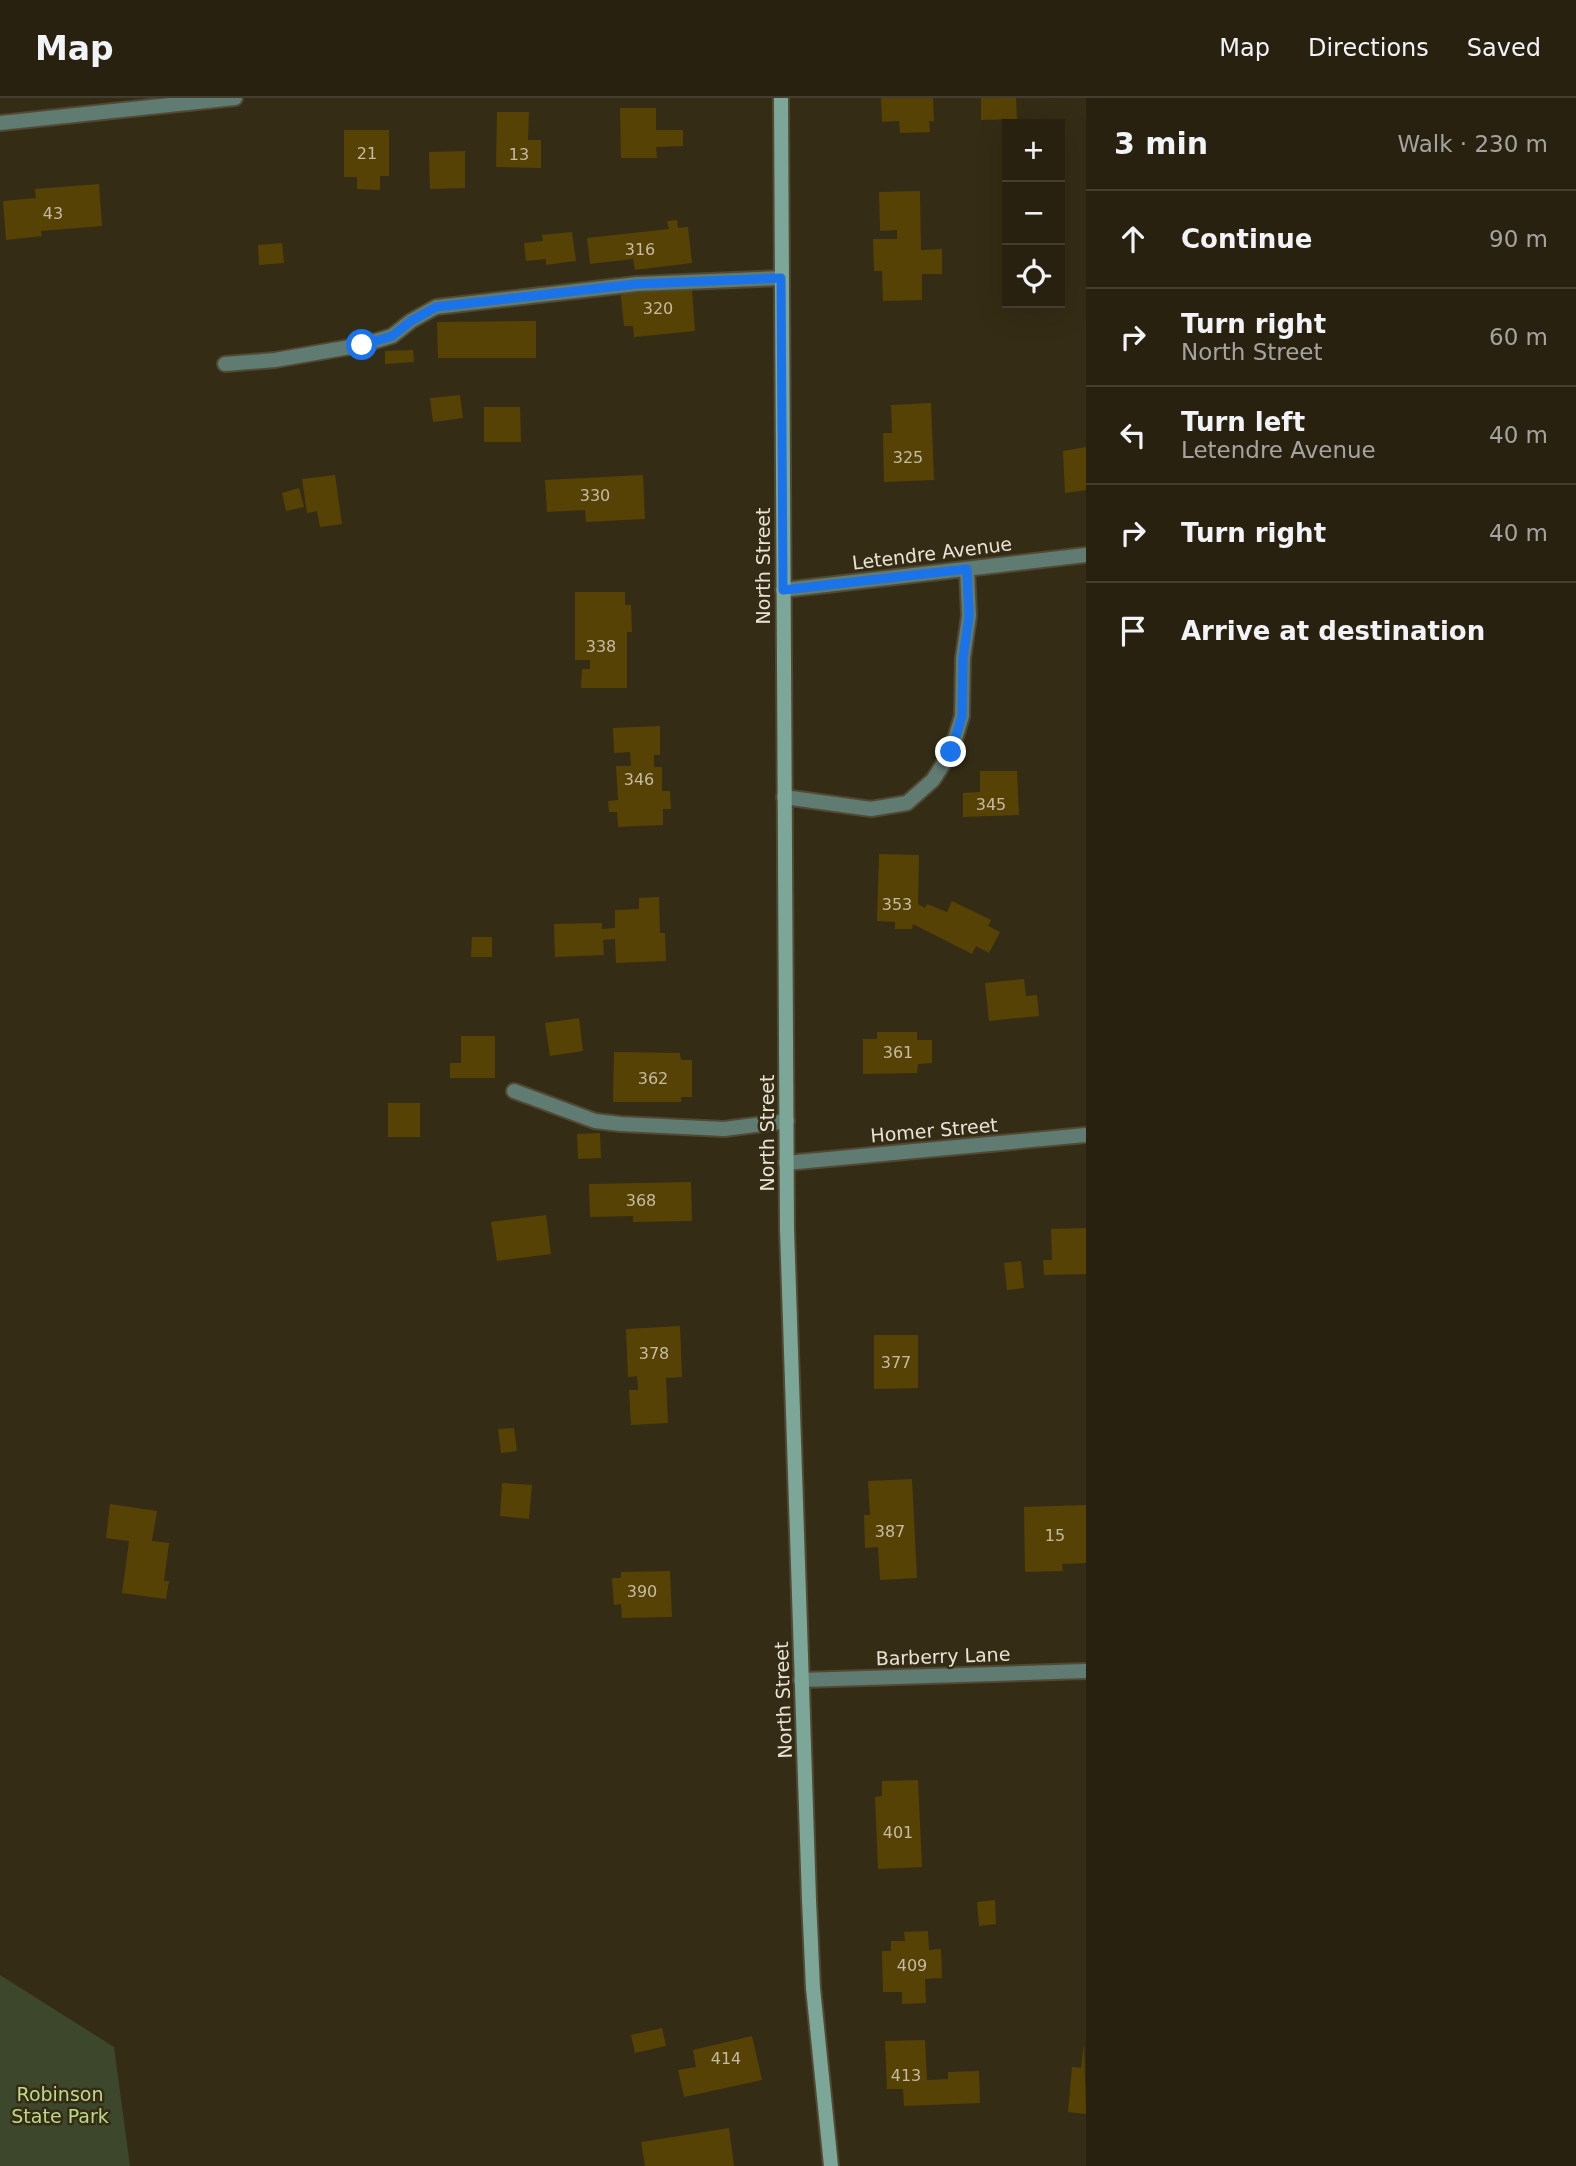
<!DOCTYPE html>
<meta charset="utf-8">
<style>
:root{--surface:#282110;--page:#302919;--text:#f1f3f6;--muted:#a5a39f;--line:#443e30}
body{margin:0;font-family:"DejaVu Sans",sans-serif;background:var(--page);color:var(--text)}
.controls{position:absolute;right:21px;top:21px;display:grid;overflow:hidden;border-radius:0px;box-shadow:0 7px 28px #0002}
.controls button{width:63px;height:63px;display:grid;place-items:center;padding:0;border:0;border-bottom:2px solid var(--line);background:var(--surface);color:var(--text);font:35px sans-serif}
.stop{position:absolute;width:21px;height:21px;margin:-16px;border:5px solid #1a73e8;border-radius:50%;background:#fff}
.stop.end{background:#1a73e8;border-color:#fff;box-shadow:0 2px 7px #0008}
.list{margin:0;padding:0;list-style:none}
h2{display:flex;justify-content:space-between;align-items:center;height:91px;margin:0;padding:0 28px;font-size:30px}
h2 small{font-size:23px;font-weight:400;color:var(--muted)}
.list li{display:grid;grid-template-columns:46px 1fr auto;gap:21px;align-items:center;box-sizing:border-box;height:98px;padding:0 28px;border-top:2px solid var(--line)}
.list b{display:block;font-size:26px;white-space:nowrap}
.list p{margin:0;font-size:23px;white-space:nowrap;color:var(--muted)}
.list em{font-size:23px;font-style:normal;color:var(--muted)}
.icon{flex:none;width:38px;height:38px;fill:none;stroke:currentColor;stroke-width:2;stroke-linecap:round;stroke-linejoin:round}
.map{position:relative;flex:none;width:1086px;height:2068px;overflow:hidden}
header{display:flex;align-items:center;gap:42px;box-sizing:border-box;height:98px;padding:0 35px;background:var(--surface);border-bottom:2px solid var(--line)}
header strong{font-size:33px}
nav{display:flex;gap:38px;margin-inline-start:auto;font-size:24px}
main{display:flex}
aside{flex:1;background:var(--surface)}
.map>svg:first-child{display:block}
</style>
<header>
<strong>Map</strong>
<nav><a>Map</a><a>Directions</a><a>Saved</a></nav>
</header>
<main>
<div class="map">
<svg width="1086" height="2068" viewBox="0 0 1086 2068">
<rect width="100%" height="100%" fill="#352c15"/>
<polygon fill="#3d472b" points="0,1877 114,1949 130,2068 0,2068"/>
<g fill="#574205">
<polygon points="881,0 933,0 934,23 929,23 930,34 900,35 899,23 882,24"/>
<polygon points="981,0 1016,0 1017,21 981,22"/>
<polygon points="620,10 656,10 656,32 683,32 683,48 656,49 657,60 621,60"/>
<polygon points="497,14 529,14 528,42 541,42 541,70 496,69"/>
<polygon points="344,32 389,32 389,78 380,78 380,92 357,91 357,79 344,79"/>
<polygon points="465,53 465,90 430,91 429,54"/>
<polygon points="99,86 102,128 41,133 42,138 6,142 3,103 36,100 35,91"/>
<polygon points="920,93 921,152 942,151 942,176 922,176 922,202 883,203 882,173 874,173 873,141 897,141 897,132 880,133 879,94"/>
<polygon points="677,122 678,130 688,129 692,165 635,172 633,161 590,166 587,140 669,131 667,123"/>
<polygon points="572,134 576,163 546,167 546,161 526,163 524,145 543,143 542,137"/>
<polygon points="282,145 284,165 259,167 258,147"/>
<polygon points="686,185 686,192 692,192 695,233 634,239 633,228 624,228 620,191"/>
<polygon points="536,223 536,260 438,260 437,224"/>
<polygon points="413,252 414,264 385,266 385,253"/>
<polygon points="460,297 463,320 433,324 430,300"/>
<polygon points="931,305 934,382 884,384 883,335 892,335 891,307"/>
<polygon points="484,309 520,309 521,344 484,344"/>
<polygon points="1086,349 1086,392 1065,395 1063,353"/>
<polygon points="335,377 342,426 320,429 317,413 307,415 302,381"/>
<polygon points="643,377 645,421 586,424 585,412 547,414 545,382"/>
<polygon points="299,390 304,409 286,413 282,395"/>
<polygon points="575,494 625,494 625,507 631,507 632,534 627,534 627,590 581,590 582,571 590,571 590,562 575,562"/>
<polygon points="660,628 660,657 654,657 654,669 662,669 662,693 670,693 671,711 663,711 663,727 618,729 617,714 609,714 608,703 618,702 616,668 631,668 630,654 614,655 613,630"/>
<polygon points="980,673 1017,673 1019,717 963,719 963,695 980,694"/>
<polygon points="879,756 919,757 918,806 925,810 927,806 947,814 952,803 991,822 988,828 1000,834 989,855 976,848 972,856 913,826 912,831 895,831 895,824 877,823"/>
<polygon points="659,799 660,835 665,835 666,863 616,865 615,841 603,842 604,857 555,859 554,826 602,825 602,831 615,830 615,812 639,811 639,800"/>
<polygon points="472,839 492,839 492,859 471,859"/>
<polygon points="1024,881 1026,898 1037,897 1039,918 989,923 985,885"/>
<polygon points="579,920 583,953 550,958 545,925"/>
<polygon points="877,934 917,934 917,942 932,942 932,965 918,966 917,975 863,976 863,941 877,941"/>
<polygon points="461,938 495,938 495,980 450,980 450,965 461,965"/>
<polygon points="614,954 680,955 681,962 692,962 692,999 681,999 681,1004 613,1004"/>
<rect x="388" y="1005" width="32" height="34"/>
<polygon points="600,1035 601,1060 578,1061 577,1036"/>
<polygon points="691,1084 692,1123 633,1124 633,1118 590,1119 589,1086"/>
<polygon points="546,1117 551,1156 497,1163 491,1124"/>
<polygon points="1086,1130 1086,1176 1044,1177 1043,1162 1052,1162 1051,1131"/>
<polygon points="1021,1163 1024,1190 1007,1192 1004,1165"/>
<polygon points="680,1228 682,1279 666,1280 668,1325 631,1327 629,1292 638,1292 637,1278 628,1279 626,1231"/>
<polygon points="874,1237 918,1237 918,1290 874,1291"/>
<polygon points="514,1330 517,1353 501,1355 498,1331"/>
<polygon points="912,1381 917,1480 880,1482 878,1449 865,1450 864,1417 870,1417 868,1383"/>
<polygon points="502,1385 532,1387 529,1421 500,1418"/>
<polygon points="110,1406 157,1413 152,1443 169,1445 164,1483 169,1483 166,1501 122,1495 129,1443 106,1440"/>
<polygon points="1086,1407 1086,1465 1062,1466 1063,1473 1025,1474 1024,1409"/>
<polygon points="670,1473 672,1519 622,1520 621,1506 614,1507 612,1480 621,1480 621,1474"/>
<polygon points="918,1682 922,1769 878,1771 875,1699 882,1698 882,1683"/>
<polygon points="995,1802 996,1826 979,1828 977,1804"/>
<polygon points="928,1833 929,1852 941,1851 942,1880 925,1881 926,1905 902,1906 902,1894 883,1894 882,1853 891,1853 891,1843 905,1843 904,1834"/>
<polygon points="662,1930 666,1948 635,1955 631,1937"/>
<polygon points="752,1938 762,1982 684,1999 678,1972 696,1969 693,1952"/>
<polygon points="925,1942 927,1982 948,1981 948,1974 979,1973 980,2005 904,2008 903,1991 887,1991 885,1943"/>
<polygon points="1084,1945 1086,2016 1068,2014 1072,1969 1081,1970"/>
<polygon points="729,2030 734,2068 645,2068 641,2044"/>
</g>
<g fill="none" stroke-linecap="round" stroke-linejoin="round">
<defs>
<g id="service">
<polyline points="225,266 275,262 362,247 392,238 411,223 436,209 637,186 781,180"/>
<polyline points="784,699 871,711 907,705 933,682 951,654 962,618 963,560 969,518 967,471"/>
<polyline points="514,993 595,1023 621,1026 724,1031 787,1023"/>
</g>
<g id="minor">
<polyline points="0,25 235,0"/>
<polyline points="783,492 1086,457"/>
<polyline points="786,1065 1086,1037"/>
<polyline points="801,1582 1086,1573"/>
</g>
<polyline id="secondary" points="781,0 787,1131 809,1802 813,1890 831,2068"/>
</defs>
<use href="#service" stroke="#524934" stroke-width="18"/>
<use href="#minor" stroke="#524934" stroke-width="18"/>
<use href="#secondary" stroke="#524934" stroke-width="18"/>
<use href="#service" stroke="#607b71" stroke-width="14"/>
<use href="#minor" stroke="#607b71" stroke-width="14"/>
<use href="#secondary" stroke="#7ca798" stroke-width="14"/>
</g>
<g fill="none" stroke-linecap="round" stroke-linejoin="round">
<polyline stroke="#1a73e8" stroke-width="9" points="362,247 392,238 411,223 436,209 636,186 781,180 783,492 967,471 969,518 963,560 962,618 951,654"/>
</g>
<g text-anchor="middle" stroke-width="5" stroke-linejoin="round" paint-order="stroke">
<g font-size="16" fill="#c4bba1">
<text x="367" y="61">21</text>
<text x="519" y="62">13</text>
<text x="53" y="121">43</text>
<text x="640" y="157">316</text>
<text x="658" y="216">320</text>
<text x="908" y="365">325</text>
<text x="595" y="403">330</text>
<text x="601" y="554">338</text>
<text x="639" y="687">346</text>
<text x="991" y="712">345</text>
<text x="897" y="812">353</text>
<text x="898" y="960">361</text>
<text x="653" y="986">362</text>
<text x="641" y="1108">368</text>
<text x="654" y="1261">378</text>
<text x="896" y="1270">377</text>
<text x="890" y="1439">387</text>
<text x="1055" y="1443">15</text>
<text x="642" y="1499">390</text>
<text x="898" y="1740">401</text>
<text x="912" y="1873">409</text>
<text x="726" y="1966">414</text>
<text x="906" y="1983">413</text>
</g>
<g font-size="19" fill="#e9e3d5" stroke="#352c15">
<text transform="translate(932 455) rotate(-7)" y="7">Letendre Avenue</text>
<text transform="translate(763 468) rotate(-90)" y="7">North Street</text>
<text transform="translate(934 1032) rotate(-5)" y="7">Homer Street</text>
<text transform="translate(767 1035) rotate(-90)" y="7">North Street</text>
<text transform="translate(943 1558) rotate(-2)" y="7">Barberry Lane</text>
<text transform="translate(783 1602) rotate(-92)" y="7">North Street</text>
</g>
<g font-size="19" fill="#bcd98a" stroke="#352c15">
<text x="60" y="2003">Robinson<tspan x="60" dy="22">State Park</tspan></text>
</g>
</g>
</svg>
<div class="controls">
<button>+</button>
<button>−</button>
<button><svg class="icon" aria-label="locate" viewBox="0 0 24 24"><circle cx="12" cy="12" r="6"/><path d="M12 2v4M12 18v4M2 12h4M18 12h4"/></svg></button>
</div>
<div class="stop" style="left:362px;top:247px"></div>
<div class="stop end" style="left:951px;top:654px"></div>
</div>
<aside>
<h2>3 min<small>Walk · 230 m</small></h2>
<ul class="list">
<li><svg class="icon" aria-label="ahead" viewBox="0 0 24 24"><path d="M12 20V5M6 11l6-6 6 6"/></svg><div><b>Continue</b></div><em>90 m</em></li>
<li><svg class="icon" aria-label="right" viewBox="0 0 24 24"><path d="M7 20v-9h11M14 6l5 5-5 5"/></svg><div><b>Turn right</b><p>North Street</p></div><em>60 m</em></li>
<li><svg class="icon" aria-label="left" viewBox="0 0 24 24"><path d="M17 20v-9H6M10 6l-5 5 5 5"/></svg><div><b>Turn left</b><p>Letendre Avenue</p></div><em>40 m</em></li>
<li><svg class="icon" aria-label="right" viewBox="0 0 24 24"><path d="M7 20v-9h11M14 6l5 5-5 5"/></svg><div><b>Turn right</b></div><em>40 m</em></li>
<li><svg class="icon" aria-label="arrive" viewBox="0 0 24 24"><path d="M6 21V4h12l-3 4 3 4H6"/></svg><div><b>Arrive at destination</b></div></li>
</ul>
</aside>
</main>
